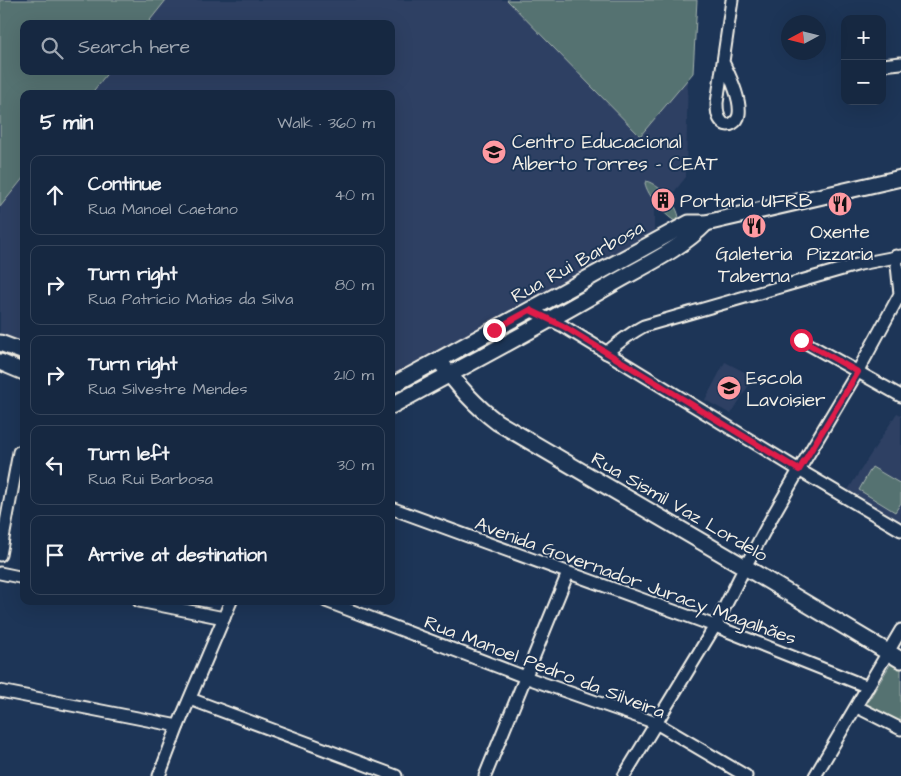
<!DOCTYPE html>
<meta charset="utf-8">
<style>
:root{--surface:#162841;--page:#1f3048;--text:#f1f3f6;--muted:#9ea6b1;--line:#35445a}
body{margin:0;font-family:"Architects Daughter",sans-serif;background:var(--page);color:var(--text)}
.controls{position:absolute;right:15px;top:15px;display:grid;overflow:hidden;border-radius:10px;box-shadow:0 5px 20px #0002}
.controls button{width:45px;height:45px;display:grid;place-items:center;padding:0;border:0;border-bottom:1px solid var(--line);background:var(--surface);color:var(--text);font:25px sans-serif}
.compass{position:absolute;left:781px;top:15px;width:45px;height:45px;border-radius:50%;background:var(--surface);box-shadow:0 5px 20px #0002;rotate:263deg}
.stop{position:absolute;width:15px;height:15px;margin:-11px;border:4px solid #e11d48;border-radius:50%;background:#fff}
.stop.end{background:#e11d48;border-color:#fff;box-shadow:0 1px 5px #0008}
.list{margin:0;padding:0;list-style:none}
h2{display:flex;justify-content:space-between;align-items:center;height:65px;margin:0;padding:0 20px;font-size:21px}
h2 small{font-size:16px;font-weight:400;color:var(--muted)}
.list li{display:grid;grid-template-columns:32px 1fr auto;gap:15px;align-items:center;box-sizing:border-box;height:80px;margin:0 10px 10px;padding:0 10px;border:1px solid var(--line);border-radius:10px}
.list b{display:block;font-size:19px;white-space:nowrap}
.list p{margin:0;font-size:16px;white-space:nowrap;color:var(--muted)}
.list em{font-size:16px;font-style:normal;color:var(--muted)}
.icon{flex:none;width:28px;height:28px;fill:none;stroke:currentColor;stroke-width:2;stroke-linecap:round;stroke-linejoin:round}
.map{position:relative;flex:none;width:901px;height:776px;overflow:hidden}
.search{position:absolute;background:var(--surface);box-shadow:0 5px 20px #0002;left:20px;top:20px;width:375px;height:55px;display:flex;align-items:center;gap:12px;box-sizing:border-box;padding:0 18px;border-radius:10px;color:var(--muted);font-size:19px}
.panel{position:absolute;background:var(--surface);box-shadow:0 5px 20px #0002;left:20px;top:90px;width:375px;height:515px;border-radius:10px}
.map>svg:first-child{display:block}
</style>
<div class="map">
<svg width="901" height="776" viewBox="0 0 901 776">
<rect width="100%" height="100%" fill="#1d3557"/>
<filter id="ink" filterUnits="userSpaceOnUse"><feTurbulence type="fractalNoise" baseFrequency=".02" numOctaves="2"/><feDisplacementMap in="SourceGraphic" scale="10" xChannelSelector="R" yChannelSelector="G"/><feConvolveMatrix kernelMatrix="1 2 1 2 8 2 1 2 1" color-interpolation-filters="sRGB"/></filter>
<g filter="url(#ink)">
<g fill="#2f4164" fill-rule="evenodd">
<path d="M0 0H689L686 177 670 197 654 210V231L391 382V94H24V343L0 333ZM24 24H391V71H24Z"/>
<polygon points="725,362 754,377 731,414 705,400"/>
<polygon points="897,413 901,415 901,521 848,490"/>
</g>
<g fill="#547271" stroke="#a4b2ac">
<polygon points="0,0 166,0 147,24 24,24 24,71 109,71 91,94 24,94 24,177 0,207"/>
<polygon points="507,0 697,0 693,73 640,136"/>
<path d="M646 181C659 184 679 206 679 219L675 221C665 216 647 195 645 183Z"/>
<polygon points="872,467 901,484 901,503 895,512 859,490"/>
<polygon points="893,660 901,665 901,723 866,705"/>
</g>
<g fill="none" stroke-linecap="round" stroke-linejoin="round">
<defs>
<g id="street">
<path d="M724 64C730 76 741 100 739 114 738 122 728 129 722 122 717 117 717 110 717 103L732 0"/>
<polyline points="882,65 901,63"/>
<polyline points="530,310 563,326 799,470 901,530"/>
<polyline points="801,340 901,396"/>
<path d="M606 353C618 343 630 333 644 326L860 264 901 256"/>
<polyline points="391,508 715,626 868,687"/>
<polyline points="0,555 19,452"/>
<polyline points="0,573 24,578"/>
<polyline points="139,601 224,618"/>
<polyline points="326,601 525,677 656,723 746,776"/>
<polyline points="0,691 178,726"/>
<polyline points="190,699 396,776"/>
<polyline points="857,707 901,729"/>
<polyline points="159,776 178,726 231,601"/>
<polyline points="485,776 568,573"/>
<polyline points="624,776 715,626 745,567 772,517 799,470 858,371 900,294 896,256"/>
<polyline points="815,776 901,630"/>
</g>
<g id="secondary">
<polyline points="0,343 24,352"/>
<path d="M439 360C456 384 473 404 497 422L745 567 901 660"/>
<polyline points="0,362 24,372"/>
<polyline points="391,386 689,223 706,223 723,219 901,178"/>
<path d="M391 406C466 365 541 326 614 283 645 265 681 249 706 223"/>
</g>
</defs>
<use href="#street" stroke="#f4f1e8" stroke-width="15"/>
<use href="#secondary" stroke="#f4f1e8" stroke-width="19"/>
<use href="#street" stroke="#1d3557" stroke-width="11"/>
<use href="#secondary" stroke="#1d3557" stroke-width="15"/>
</g>
</g>
<g fill="none" stroke-linecap="round" stroke-linejoin="round" filter="url(#ink)">
<polyline stroke="#e11d48" stroke-width="6" points="494,330 530,310 563,326 799,470 858,372 801,340"/>
</g>
<defs>
<symbol id="school-disc" viewBox="-11 -11 22 22"><circle r="9.5" fill="#ff9aa2" stroke="#1d3557"/><path d="M0-5L7-2L0 1L-7-2ZM-4 1L0 2.5L4 1V4Q0 6-4 4Z" fill="#111"/></symbol>
<symbol id="building-disc" viewBox="-11 -11 22 22"><circle r="9.5" fill="#ff9aa2" stroke="#1d3557"/><path d="M-4-6H4V6H1V3H-1V6H-4ZM-2.5-4.3h1.7v1.8h-1.7ZM.8-4.3h1.7v1.8H.8ZM-2.5-1h1.7V.8h-1.7ZM.8-1h1.7V.8H.8Z" fill="#111"/></symbol>
<symbol id="restaurant-disc" viewBox="-11 -11 22 22"><circle r="9.5" fill="#ff9aa2" stroke="#1d3557"/><path d="M-5-6h1v4h1v-4h1v4h1v-4h1v5L-1.5 .5V6h-2V.5L-5-1ZM5-6V6H3V1.5H1.5Q1.5-4 5-6Z" fill="#111"/></symbol>
</defs>
<g fill-rule="evenodd">
<use href="#school-disc" x="480" y="138" width="28" height="28"/>
<use href="#building-disc" x="649" y="186" width="28" height="28"/>
<use href="#restaurant-disc" x="826" y="190" width="28" height="28"/>
<use href="#restaurant-disc" x="740" y="212" width="28" height="28"/>
<use href="#school-disc" x="715" y="374" width="28" height="28"/>
</g>
<g text-anchor="middle" stroke-width="4" stroke-linejoin="round" paint-order="stroke">
<g font-size="19" fill="#f4f1e8" stroke="#1d3557" text-anchor="start">
<text x="512" y="148">Centro Educacional<tspan x="512" dy="22">Alberto Torres - CEAT</tspan></text>
<text x="680" y="207">Portaria UFRB</text>
<text x="840" y="238" text-anchor="middle">Oxente<tspan x="840" dy="22">Pizzaria</tspan></text>
<text x="754" y="260" text-anchor="middle">Galeteria<tspan x="754" dy="22">Taberna</tspan></text>
<text x="746" y="384">Escola<tspan x="746" dy="22">Lavoisier</tspan></text>
</g>
<g font-size="19" fill="#f4f1e8" stroke="#1d3557">
<text transform="translate(577 261) rotate(-29)" y="7">Rua Rui Barbosa</text>
<text transform="translate(680 506) rotate(30)" y="7">Rua Sismil Vaz Lordelo</text>
<text transform="translate(636 580) rotate(20)" y="7">Avenida Governador Juracy Magalhães</text>
<text transform="translate(545 666) rotate(21)" y="7">Rua Manoel Pedro da Silveira</text>
</g>
</g>
</svg>
<div class="controls">
<button>+</button>
<button>−</button>
</div>
<svg class="compass" viewBox="-18 -18 36 36"><path d="M0-13l5 13h-10z" fill="#e53935"/><path d="M0 13l5-13h-10z" fill="#9ea6b1"/></svg>
<div class="stop" style="left:801px;top:340px"></div>
<div class="stop end" style="left:494px;top:330px"></div>
<div class="search"><svg class="icon" aria-label="search" viewBox="0 0 24 24"><circle cx="10" cy="10" r="6"/><path d="M15 15l6 6"/></svg>Search here</div>
<section class="panel">
<h2>5 min<small>Walk · 360 m</small></h2>
<ul class="list">
<li><svg class="icon" aria-label="ahead" viewBox="0 0 24 24"><path d="M12 20V5M6 11l6-6 6 6"/></svg><div><b>Continue</b><p>Rua Manoel Caetano</p></div><em>40 m</em></li>
<li><svg class="icon" aria-label="right" viewBox="0 0 24 24"><path d="M7 20v-9h11M14 6l5 5-5 5"/></svg><div><b>Turn right</b><p>Rua Patrício Matias da Silva</p></div><em>80 m</em></li>
<li><svg class="icon" aria-label="right" viewBox="0 0 24 24"><path d="M7 20v-9h11M14 6l5 5-5 5"/></svg><div><b>Turn right</b><p>Rua Silvestre Mendes</p></div><em>210 m</em></li>
<li><svg class="icon" aria-label="left" viewBox="0 0 24 24"><path d="M17 20v-9H6M10 6l-5 5 5 5"/></svg><div><b>Turn left</b><p>Rua Rui Barbosa</p></div><em>30 m</em></li>
<li><svg class="icon" aria-label="arrive" viewBox="0 0 24 24"><path d="M6 21V4h12l-3 4 3 4H6"/></svg><div><b>Arrive at destination</b></div></li>
</ul>
</section>
</div>
